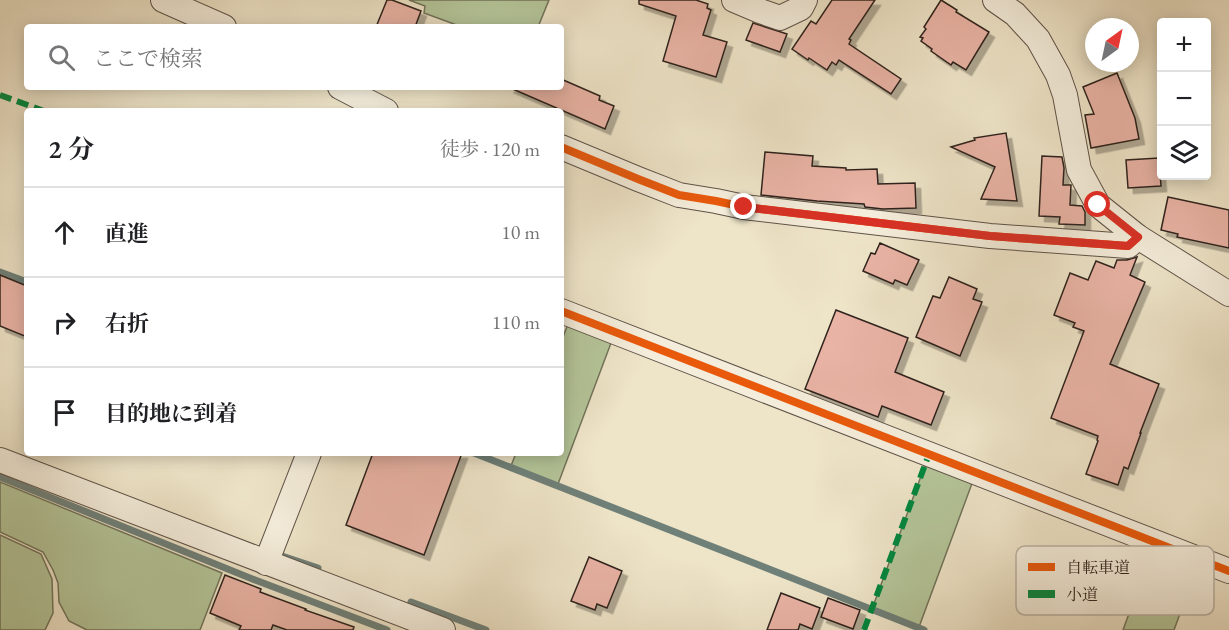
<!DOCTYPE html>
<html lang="ja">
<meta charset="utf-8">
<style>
:root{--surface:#fff;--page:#f6f6f6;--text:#202124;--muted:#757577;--line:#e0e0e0}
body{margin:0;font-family:"EB Garamond","Noto Serif JP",serif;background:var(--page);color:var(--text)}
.controls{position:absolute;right:18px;top:18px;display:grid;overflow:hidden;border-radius:6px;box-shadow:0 3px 15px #0003}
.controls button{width:54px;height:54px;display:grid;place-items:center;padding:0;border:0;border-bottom:2px solid var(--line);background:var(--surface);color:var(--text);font:30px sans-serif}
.compass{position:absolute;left:1085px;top:18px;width:54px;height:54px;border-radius:50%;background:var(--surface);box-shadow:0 3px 15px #0003;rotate:33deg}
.stop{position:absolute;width:18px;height:18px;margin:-14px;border:4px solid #d93025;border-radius:50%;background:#fff}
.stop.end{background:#d93025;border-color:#fff;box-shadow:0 2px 6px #0008}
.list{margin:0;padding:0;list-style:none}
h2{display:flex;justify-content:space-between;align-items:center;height:78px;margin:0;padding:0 24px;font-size:26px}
h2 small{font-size:20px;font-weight:400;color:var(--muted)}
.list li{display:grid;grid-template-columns:39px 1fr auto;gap:18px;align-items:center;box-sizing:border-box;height:90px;padding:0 24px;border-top:2px solid var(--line)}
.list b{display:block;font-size:22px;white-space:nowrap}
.list em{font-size:20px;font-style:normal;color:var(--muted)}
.icon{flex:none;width:33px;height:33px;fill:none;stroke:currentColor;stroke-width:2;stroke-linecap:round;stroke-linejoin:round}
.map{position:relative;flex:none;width:1229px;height:630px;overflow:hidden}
.search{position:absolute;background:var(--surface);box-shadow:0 3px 15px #0003;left:24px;top:24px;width:540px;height:66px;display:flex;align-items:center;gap:15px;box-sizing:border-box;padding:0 21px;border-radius:6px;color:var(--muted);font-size:22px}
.panel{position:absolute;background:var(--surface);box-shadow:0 3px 15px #0003;left:24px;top:108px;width:540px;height:348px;border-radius:6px}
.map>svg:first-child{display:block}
</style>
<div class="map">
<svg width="1229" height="630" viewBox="0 0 1229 630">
<defs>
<filter id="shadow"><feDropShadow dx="5.5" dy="5.5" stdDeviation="0" flood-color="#0004"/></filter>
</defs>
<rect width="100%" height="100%" fill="#eee4c8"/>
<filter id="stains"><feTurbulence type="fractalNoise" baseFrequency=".00333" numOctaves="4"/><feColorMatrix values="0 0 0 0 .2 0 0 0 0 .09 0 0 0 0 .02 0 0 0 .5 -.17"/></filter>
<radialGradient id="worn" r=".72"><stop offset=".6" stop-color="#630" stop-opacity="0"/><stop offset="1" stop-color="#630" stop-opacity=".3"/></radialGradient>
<g fill="#b4c599" stroke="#72745b" stroke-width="1.5">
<polygon points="409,0 549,0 538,27 462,27 424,13 425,6"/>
<polygon points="570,319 614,335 558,484 511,466 516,453 561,453 561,342"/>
<polygon points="927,460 974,478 919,627 872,609"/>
<polygon points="0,482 222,573 200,630 87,630 69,621 59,602 58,583 53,570 43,552 0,532"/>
<polygon points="0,535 41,554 52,579 53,613 45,630 0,630"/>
<polygon points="1154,545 1199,562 1174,630 1123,630"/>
</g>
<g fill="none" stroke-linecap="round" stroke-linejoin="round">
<g stroke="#6f8079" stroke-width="7">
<polyline points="0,272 27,282"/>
<polyline points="474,453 868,608"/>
<polyline points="0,477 255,580 387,630"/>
<polyline points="282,556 318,568"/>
<polyline points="411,602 486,630"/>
<polyline points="876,611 924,630"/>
</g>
</g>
<g fill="#e9b3a5" stroke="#2f231d" stroke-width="1.5" filter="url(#shadow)">
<polygon points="387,0 392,0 421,11 415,27 376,27"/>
<polygon points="639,0 696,0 708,4 707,8 711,10 703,35 727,42 716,77 663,61 676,16 639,4"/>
<polygon points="832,0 875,0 849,39 851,40 849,44 901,79 891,94 839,60 836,65 832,62 827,70 809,58 808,60 792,49 811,21 816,24"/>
<polygon points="941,0 957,10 956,12 989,32 966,70 953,62 951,65 931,51 932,49 921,41 923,38 920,37 926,29 924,27"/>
<polygon points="753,23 787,34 780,52 746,40"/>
<polygon points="1117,73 1135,118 1139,139 1091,148 1085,115 1094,114 1083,87"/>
<polygon points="561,79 600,96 599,100 614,106 605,129 508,87 561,87"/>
<polygon points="1006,133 1017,201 981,199 995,167 951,147 975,140 974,138"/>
<polygon points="765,152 813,156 812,166 846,168 846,170 877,169 878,184 915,183 916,208 883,209 865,207 864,204 817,201 761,195"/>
<polygon points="1042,156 1062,157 1064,168 1063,185 1071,185 1070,205 1082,206 1085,212 1085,225 1059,224 1060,217 1039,216"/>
<polygon points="1159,158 1161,186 1128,188 1126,160"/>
<polygon points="1168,197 1229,210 1229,248 1177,237 1178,234 1161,230"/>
<polygon points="880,243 919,260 907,285 895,280 893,284 863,271 871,253 875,254"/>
<polygon points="1137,257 1130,275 1145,282 1110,364 1159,384 1140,433 1141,433 1128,469 1124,467 1118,485 1086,474 1098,441 1097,440 1098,436 1051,418 1084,331 1073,327 1075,323 1054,315 1070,273 1088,280 1096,261 1114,268 1117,260 1127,260"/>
<polygon points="0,275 27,286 27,337 0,326"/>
<polygon points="949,277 977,289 973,299 982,302 960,356 916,337 933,296 940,298"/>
<polygon points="836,310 908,338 895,372 944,392 931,425 882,406 878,417 805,389"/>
<polygon points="373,453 462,453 424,555 346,525"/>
<polygon points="589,557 622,571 607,608 597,604 595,610 571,601"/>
<polygon points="225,575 261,589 260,592 306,609 305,610 354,627 353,630 287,630 273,625 271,630 239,630 241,626 210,613"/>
<polygon points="781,593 820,608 812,629 800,624 798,630 767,630"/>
<polygon points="828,598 860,610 853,629 821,617"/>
</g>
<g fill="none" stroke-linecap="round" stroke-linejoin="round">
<defs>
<g id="minor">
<polyline points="163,0 224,27"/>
<polyline points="734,0 760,11 780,18 801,8 805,0"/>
<polyline points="995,0 1015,14 1038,39 1058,75 1065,95 1079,170 1098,205 1138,237 1229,294"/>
<polyline points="340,87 386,111"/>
<polyline points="561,147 638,179 679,195 716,201 744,207 990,236 1128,246 1138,237"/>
<polyline points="561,311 1229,571"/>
<polyline points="0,460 443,630"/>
<polyline points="266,563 309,453"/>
</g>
</defs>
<use href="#minor" stroke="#5f5348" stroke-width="26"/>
<use href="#minor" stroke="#f4eddb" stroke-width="24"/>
<g stroke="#00873e" stroke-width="6" stroke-dasharray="12 6" stroke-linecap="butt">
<polyline points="0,95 44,111"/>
<polyline points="864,630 929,454"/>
</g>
<defs>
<g id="cycleway">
<polyline points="561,147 638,179 679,195 716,201 744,207 990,236 1128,246 1138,237"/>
<polyline points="561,311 1229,571"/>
</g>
</defs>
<use href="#cycleway" stroke="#f4eddb" stroke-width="11"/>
<use href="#cycleway" stroke="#e8590c" stroke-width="8"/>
</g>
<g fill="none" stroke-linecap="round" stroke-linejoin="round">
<polyline stroke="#d93025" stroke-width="8" points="744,207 990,236 1128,246 1138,237 1098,205"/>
</g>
<rect x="1016" y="546" width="198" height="69" rx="9" fill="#f4eddb" stroke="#b9b0a2" stroke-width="1.5"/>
<rect x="1028" y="563" width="27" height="8" fill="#e8590c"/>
<rect x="1028" y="590" width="27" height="8" fill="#00873e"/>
<g font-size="16" fill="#2f231d">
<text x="1066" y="573">自転車道</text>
<text x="1066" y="600">小道</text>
</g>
<rect width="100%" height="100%" filter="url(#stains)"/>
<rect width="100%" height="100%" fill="url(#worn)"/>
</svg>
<div class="controls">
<button>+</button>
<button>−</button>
<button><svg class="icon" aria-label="layers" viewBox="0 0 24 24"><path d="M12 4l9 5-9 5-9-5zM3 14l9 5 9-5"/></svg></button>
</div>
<svg class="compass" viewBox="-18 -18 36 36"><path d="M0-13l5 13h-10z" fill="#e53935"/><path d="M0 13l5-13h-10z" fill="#757577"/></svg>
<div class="stop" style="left:1098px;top:205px"></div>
<div class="stop end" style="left:744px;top:207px"></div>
<div class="search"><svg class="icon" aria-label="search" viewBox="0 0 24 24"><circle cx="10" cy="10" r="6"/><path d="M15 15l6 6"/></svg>ここで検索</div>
<section class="panel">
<h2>2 分<small>徒歩 · 120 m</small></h2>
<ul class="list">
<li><svg class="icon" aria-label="ahead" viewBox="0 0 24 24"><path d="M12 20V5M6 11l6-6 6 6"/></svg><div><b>直進</b></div><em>10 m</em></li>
<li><svg class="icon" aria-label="right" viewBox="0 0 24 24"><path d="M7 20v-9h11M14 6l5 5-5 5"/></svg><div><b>右折</b></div><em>110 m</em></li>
<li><svg class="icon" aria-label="arrive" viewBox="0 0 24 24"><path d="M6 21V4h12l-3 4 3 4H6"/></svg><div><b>目的地に到着</b></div></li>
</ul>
</section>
</div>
